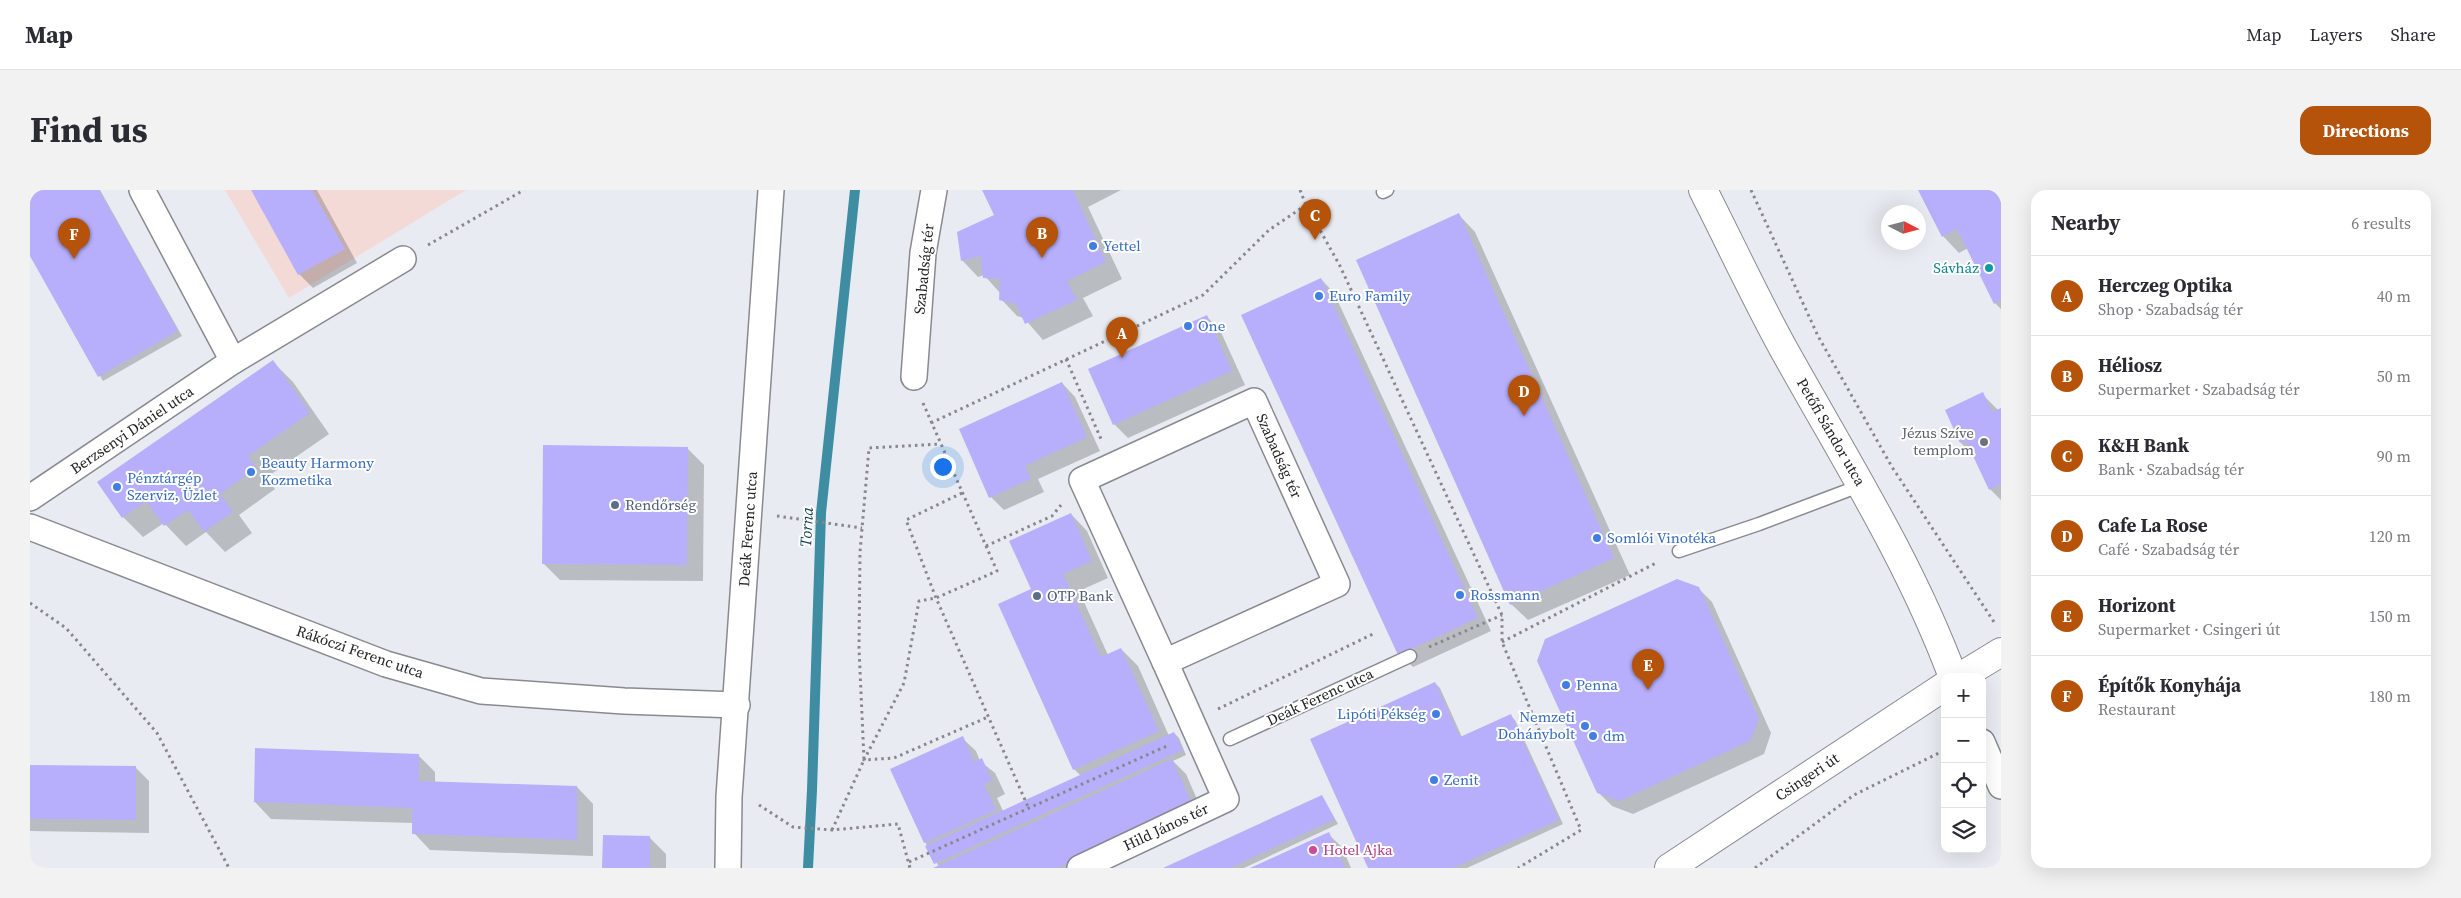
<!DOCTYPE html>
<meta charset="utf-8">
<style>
:root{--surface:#fff;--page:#f2f2f3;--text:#2b2b33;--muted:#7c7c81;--line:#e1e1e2;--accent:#b45309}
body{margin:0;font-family:"Source Serif 4",serif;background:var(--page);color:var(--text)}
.controls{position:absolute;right:15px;bottom:15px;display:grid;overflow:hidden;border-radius:10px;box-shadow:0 5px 20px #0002}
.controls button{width:45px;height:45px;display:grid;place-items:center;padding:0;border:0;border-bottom:1px solid var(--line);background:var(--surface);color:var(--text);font:25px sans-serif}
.compass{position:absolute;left:1851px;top:15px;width:45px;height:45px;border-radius:50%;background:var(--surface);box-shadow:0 5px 20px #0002;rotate:96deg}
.you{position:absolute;left:912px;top:276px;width:18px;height:18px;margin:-12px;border:4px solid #fff;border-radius:50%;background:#1a73e8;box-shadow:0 0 0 8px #1a73e833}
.badge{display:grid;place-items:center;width:32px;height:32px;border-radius:50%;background:var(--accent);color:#fff;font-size:16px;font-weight:700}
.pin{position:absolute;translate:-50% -41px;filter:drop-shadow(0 1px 2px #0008)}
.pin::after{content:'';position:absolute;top:26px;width:18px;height:15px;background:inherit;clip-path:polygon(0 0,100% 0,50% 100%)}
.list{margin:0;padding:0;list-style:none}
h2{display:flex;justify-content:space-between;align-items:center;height:65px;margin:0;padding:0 20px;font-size:21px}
h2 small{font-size:16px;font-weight:400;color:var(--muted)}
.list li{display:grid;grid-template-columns:32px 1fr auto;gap:15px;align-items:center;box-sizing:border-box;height:80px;padding:0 20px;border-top:1px solid var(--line)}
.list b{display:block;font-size:19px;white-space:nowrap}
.list p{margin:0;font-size:16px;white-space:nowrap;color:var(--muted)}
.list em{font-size:16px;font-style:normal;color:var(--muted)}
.icon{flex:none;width:28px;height:28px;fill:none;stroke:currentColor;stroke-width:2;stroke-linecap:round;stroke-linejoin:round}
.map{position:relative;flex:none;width:1971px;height:678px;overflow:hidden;border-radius:15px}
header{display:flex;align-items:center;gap:30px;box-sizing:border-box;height:70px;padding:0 25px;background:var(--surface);border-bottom:1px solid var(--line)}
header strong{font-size:24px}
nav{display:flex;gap:28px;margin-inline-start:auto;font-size:18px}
.intro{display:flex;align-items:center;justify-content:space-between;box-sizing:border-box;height:120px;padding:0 30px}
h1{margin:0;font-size:35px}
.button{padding:12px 22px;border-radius:15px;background:var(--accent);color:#fff;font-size:18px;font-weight:700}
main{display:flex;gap:30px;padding:0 30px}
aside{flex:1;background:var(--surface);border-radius:15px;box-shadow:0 5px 20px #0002}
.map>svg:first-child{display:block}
</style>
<header>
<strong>Map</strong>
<nav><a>Map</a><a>Layers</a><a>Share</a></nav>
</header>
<div class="intro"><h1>Find us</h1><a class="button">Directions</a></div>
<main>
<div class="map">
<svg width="1971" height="678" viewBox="0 0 1971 678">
<rect width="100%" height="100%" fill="#e8ebf1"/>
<polygon fill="#f4dad6" points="195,0 436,0 259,108"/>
<g fill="#0003">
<polygon points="0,0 70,0 152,146 73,191 0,63"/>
<polygon points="223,0 287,0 327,73 283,98 269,84"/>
<polygon points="953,0 1091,0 1058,17 1092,89 1053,108 1063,126 1013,150 994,128 987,126 971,109 971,104 954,85 948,87 932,70 965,25"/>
<polygon points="1890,0 1971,0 1971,119 1965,113 1938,58 1929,63 1913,46"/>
<polygon points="1429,25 1445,42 1600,385 1498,430 1481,414"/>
<polygon points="1291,89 1304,103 1461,441 1383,477 1369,464"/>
<polygon points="1176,126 1190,140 1215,195 1098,248 1084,234"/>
<polygon points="243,172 263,192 299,244 237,287 245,299 209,325 222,343 195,362 176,342 156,356 134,333 113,347 93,327"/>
<polygon points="1032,193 1045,207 1070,261 1008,289 1014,302 974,320 961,307"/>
<polygon points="1952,204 1969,221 1971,220 1971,310 1960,299 1945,267 1931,253"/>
<polygon points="657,258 674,275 673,391 530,390 513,373"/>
<polygon points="1041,324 1057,341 1078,388 1049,401 1078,465 1091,459 1108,476 1139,546 1144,543 1149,548 1156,565 1143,571 1156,584 1176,630 1070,678 907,678 909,677 895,652 932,548 946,561 950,571 965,583 975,604 967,608 973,621 1051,586 1044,579 1003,400"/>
<polygon points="1668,398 1682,412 1741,543 1734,564 1603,624 1582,616 1568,602"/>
<polygon points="1405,493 1410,498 1432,547 1480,525 1485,530 1533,634 1437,678 1339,678"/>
<polygon points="389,566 405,582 405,592 547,597 563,614 563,666 400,660 384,643 384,633 241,629 225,612"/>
<polygon points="0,576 106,578 119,591 119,643 0,641"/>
<polygon points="1292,607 1308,634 1214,678 1136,678"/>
<polygon points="1298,644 1312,657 1321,678 1223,678"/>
<polygon points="620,648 636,664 636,678 573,678"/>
</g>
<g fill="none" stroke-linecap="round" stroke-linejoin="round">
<polyline stroke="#3e8da3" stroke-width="10" points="778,678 782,600 791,323 825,0"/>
</g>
<g fill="#b7affc">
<polygon points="0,0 69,0 148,141 68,187 0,66"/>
<polygon points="221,0 282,0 315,59 268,85"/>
<polygon points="952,0 1043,0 1076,72 1037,91 1047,110 995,134 986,114 969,110 970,89 953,88 950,66 931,71 927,42 964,25"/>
<polygon points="1888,0 1964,0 1971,13 1971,110 1964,114 1927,39 1912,47"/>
<polygon points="1429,23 1584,368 1480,415 1326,70"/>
<polygon points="1291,88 1448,428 1368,465 1211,125"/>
<polygon points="1177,125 1202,181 1083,235 1058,179"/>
<polygon points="243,170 280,223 218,266 226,278 190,304 203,322 174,342 158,320 134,336 116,311 92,328 67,292"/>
<polygon points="1032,192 1057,247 995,276 1001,289 959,308 929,239"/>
<polygon points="1953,202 1962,222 1971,218 1971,294 1959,300 1936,251 1930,253 1915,220"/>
<polygon points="513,255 658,257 657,375 512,374"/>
<polygon points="1041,323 1062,371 1033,384 1071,467 1091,458 1129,541 1043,580 968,414 1001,399 979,351"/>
<polygon points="1647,389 1669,397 1729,529 1720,551 1589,611 1567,603 1507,471 1515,449"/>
<polygon points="1405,492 1430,547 1481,524 1529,630 1423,678 1338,678 1280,549"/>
<polygon points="1144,542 1153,560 904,674 895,656"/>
<polygon points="933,546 944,572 952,568 962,591 954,594 966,620 894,653 860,579"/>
<polygon points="225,558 389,564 389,591 547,596 547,650 382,644 382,618 224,612"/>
<polygon points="1142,569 1163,616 1028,678 903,678"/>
<polygon points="0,575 106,576 106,630 0,629"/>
<polygon points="1292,605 1305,629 1200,678 1133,678"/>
<polygon points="1299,642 1315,678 1220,678"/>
<polygon points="573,645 620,646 620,678 572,678"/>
</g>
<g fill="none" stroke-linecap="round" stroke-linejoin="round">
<defs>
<g id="service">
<polyline points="1353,2 1357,0"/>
<polyline points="1649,361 1729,334 1832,295"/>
<polyline points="1200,549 1380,466"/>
</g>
<g id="minor">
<polyline points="112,0 203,171 373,69"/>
<polyline points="884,187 893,63 904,0"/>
<polygon points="1224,211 1307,394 1135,472 1052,290"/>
<polyline points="0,308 203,171"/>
<polyline points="0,337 356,474 451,501 594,511 707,515"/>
<polyline points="1952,552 1971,596"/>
<polyline points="698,678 699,607 741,0"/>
<polyline points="1050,678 1196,609 1135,472"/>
</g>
<g id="secondary">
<path d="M1673 0C1700 53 1725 107 1753 158 1813 266 1880 371 1923 487"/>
<polyline points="1930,487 1971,462"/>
<polyline points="1639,678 1915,496"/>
</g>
</defs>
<use href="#service" stroke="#888a90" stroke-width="15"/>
<use href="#minor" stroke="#888a90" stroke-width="28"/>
<use href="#secondary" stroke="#888a90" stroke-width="30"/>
<g stroke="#86888c" stroke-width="3" stroke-dasharray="2.5 4" stroke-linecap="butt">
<polyline points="1270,0 1276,15 1310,76 1472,425 1472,452 1551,640 1488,678"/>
<polyline points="1721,0 1788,146 1862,277 1964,432"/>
<polyline points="398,55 494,0"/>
<polyline points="1036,169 1071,249"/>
<polyline points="893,213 967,381 906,408 889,411 874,493 834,570 864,568 958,527"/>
<polyline points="901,233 1173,105 1239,40 1276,15"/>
<polyline points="932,303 876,330 906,408 999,619"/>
<polyline points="747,326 832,338"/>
<polyline points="956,356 1022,326 1031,315"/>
<polyline points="0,413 36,438 127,543 199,678"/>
<polyline points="1472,452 1628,372"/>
<polyline points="1399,457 1472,425"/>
<polyline points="1188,519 1343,444"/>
<polyline points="729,615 763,637 802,640 868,634 880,678"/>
<polyline points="802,640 834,570 829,458 830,362 839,258 910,254"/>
<polyline points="879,672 1139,555"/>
<polyline points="1725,678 1824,605 1915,560"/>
</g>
<use href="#service" stroke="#fff" stroke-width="12"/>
<use href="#minor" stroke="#fff" stroke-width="25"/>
<use href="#secondary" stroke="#fff" stroke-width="28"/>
</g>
<g fill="#3f7fe0" stroke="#fff" stroke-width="2">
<circle cx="1063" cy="56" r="5"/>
<circle cx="1289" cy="106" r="5"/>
<circle cx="1158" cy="136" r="5"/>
<circle cx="221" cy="282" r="5"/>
<circle cx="87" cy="297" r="5"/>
<circle cx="1567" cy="348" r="5"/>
<circle cx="1430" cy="405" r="5"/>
<circle cx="1536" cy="495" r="5"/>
<circle cx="1406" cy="524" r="5"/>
<circle cx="1555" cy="536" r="5"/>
<circle cx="1563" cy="546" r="5"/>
<circle cx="1404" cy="590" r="5"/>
</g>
<circle fill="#0f9aa8" stroke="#fff" stroke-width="2" cx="1959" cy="78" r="5"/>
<circle fill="#6b7280" stroke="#fff" stroke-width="2" cx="1954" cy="252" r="5"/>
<g fill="#5c6f8a" stroke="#fff" stroke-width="2">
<circle cx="585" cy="315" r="5"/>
<circle cx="1007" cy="406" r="5"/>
</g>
<circle fill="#d1479c" stroke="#fff" stroke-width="2" cx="1283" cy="660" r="5"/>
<g text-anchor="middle" stroke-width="4" stroke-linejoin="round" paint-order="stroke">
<g font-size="15" fill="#366cbe" stroke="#fff" text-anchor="start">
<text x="1073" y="61">Yettel</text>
<text x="1299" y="111">Euro Family</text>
<text x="1168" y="141">One</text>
<text x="231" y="278">Beauty Harmony<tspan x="231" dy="17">Kozmetika</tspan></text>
<text x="97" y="293">Pénztárgép<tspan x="97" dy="17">Szerviz, Üzlet</tspan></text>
<text x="1577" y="353">Somlói Vinotéka</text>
<text x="1440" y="410">Rossmann</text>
<text x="1546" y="500">Penna</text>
<text x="1396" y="529" text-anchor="end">Lipóti Pékség</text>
<text x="1545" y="532" text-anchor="end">Nemzeti<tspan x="1545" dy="17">Dohánybolt</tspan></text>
<text x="1573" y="551">dm</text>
<text x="1414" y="595">Zenit</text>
</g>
<g font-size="15" fill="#0d838f" stroke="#fff" text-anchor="end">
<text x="1949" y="83">Sávház</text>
</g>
<g font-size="15" fill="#232426" stroke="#fff">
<text transform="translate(894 79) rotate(-84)" y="5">Szabadság tér</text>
<text transform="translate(102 240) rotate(-34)" y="5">Berzsenyi Dániel utca</text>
<text transform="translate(1801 242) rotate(60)" y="5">Petőfi Sándor utca</text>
<text transform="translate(1249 266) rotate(66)" y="5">Szabadság tér</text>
<text transform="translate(718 339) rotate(-86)" y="5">Deák Ferenc utca</text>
<text transform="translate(330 462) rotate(19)" y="5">Rákóczi Ferenc utca</text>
<text transform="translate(1290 507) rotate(-25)" y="5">Deák Ferenc utca</text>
<text transform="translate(1777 587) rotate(-34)" y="5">Csingeri út</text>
<text transform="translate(1136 637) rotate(-25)" y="5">Hild János tér</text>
</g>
<g font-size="15" fill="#5b616d" stroke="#fff" text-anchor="end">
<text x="1944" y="248">Jézus Szíve<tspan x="1944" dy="17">templom</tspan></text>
</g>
<g font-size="15" fill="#4e5e75" stroke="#fff" text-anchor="start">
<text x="595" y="320">Rendőrség</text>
<text x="1017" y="411">OTP Bank</text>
</g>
<g font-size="15" fill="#b23c85" stroke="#fff" text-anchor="start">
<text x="1293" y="665">Hotel Ajka</text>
</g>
<g font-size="16" font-style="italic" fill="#11424f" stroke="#fff">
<text transform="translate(776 337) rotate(-87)" y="6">Torna</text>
</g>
</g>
</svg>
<div class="controls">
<button>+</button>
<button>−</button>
<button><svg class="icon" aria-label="locate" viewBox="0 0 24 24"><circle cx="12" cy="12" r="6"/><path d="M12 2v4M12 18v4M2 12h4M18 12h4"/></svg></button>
<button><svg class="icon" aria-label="layers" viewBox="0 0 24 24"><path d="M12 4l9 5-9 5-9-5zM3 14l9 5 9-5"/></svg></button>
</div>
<svg class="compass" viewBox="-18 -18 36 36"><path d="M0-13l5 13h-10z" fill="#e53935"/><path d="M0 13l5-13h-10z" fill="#7c7c81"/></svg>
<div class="you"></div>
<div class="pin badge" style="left:1092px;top:168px">A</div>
<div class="pin badge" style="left:1012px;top:68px">B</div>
<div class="pin badge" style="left:1285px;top:50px">C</div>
<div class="pin badge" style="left:1494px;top:226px">D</div>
<div class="pin badge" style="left:1618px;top:500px">E</div>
<div class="pin badge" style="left:44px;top:69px">F</div>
</div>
<aside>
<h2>Nearby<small>6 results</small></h2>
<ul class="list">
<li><span class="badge">A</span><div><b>Herczeg Optika</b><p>Shop · Szabadság tér</p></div><em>40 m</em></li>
<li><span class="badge">B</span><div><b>Héliosz</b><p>Supermarket · Szabadság tér</p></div><em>50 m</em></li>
<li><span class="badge">C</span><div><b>K&amp;H Bank</b><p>Bank · Szabadság tér</p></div><em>90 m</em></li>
<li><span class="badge">D</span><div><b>Cafe La Rose</b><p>Café · Szabadság tér</p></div><em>120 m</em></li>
<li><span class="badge">E</span><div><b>Horizont</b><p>Supermarket · Csingeri út</p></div><em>150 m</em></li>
<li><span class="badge">F</span><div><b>Építők Konyhája</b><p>Restaurant</p></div><em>180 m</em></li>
</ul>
</aside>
</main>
